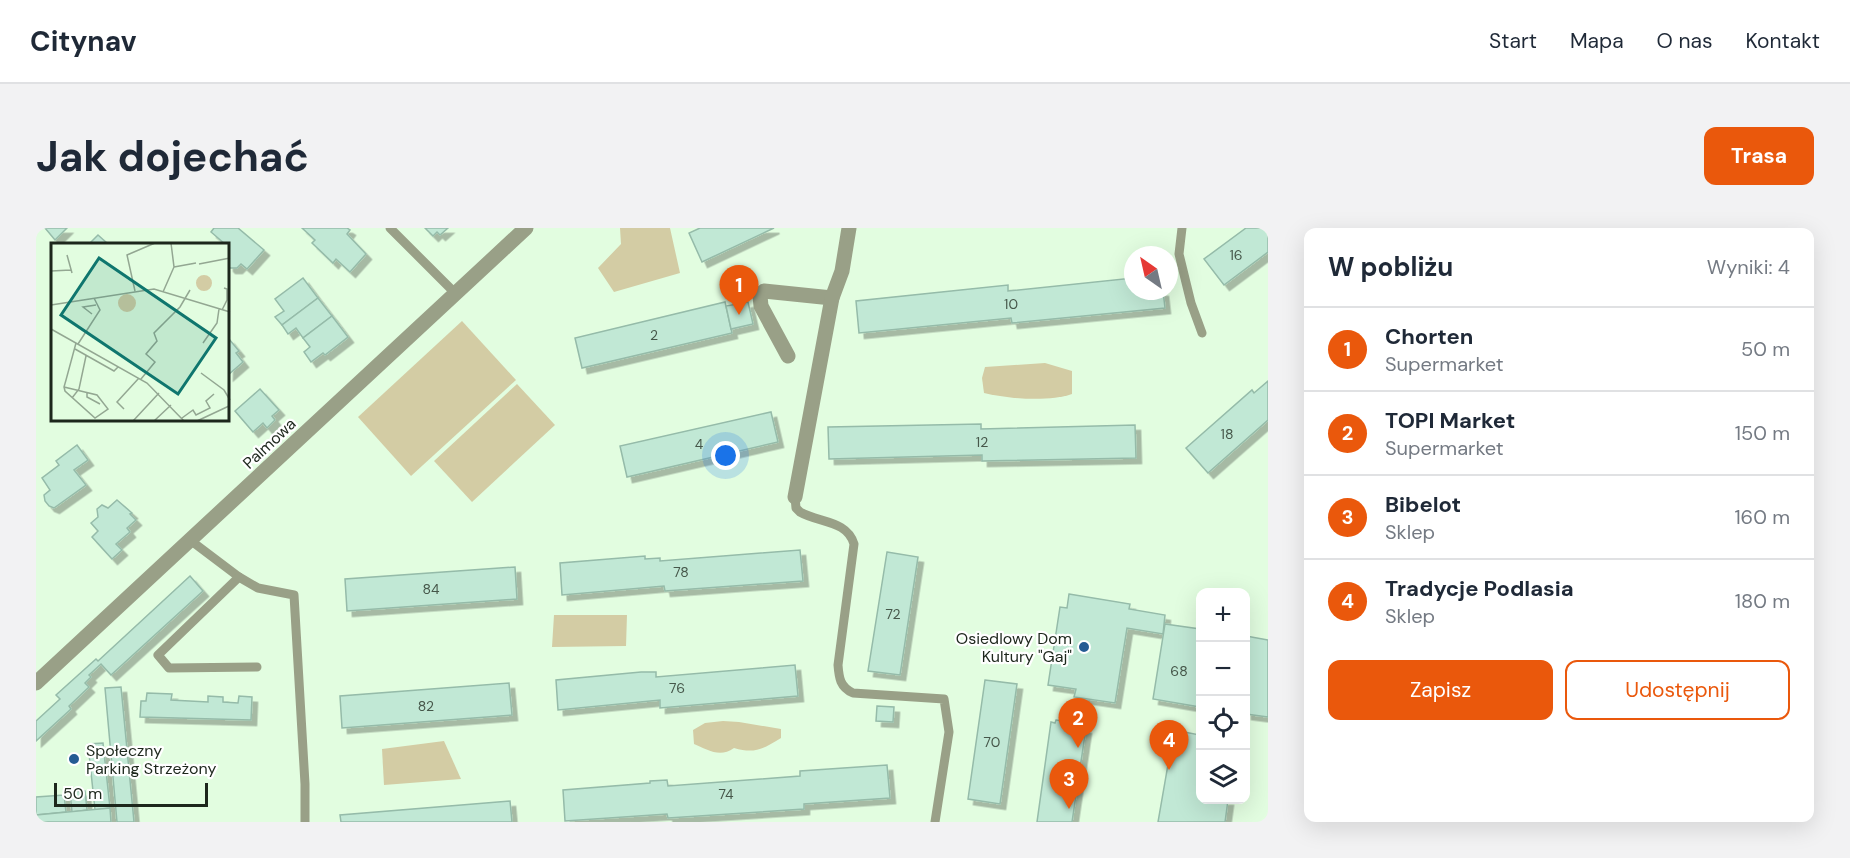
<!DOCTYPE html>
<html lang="pl">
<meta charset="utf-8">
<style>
:root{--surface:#fff;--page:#f2f2f3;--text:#1f2937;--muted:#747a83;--line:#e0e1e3;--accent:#ea580c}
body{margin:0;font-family:"DM Sans",sans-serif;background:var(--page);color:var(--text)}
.controls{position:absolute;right:18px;bottom:18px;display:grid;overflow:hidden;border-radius:12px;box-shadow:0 6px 24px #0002}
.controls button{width:54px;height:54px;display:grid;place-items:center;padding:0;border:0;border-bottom:2px solid var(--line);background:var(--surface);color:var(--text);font:30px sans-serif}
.compass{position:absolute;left:1088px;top:18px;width:54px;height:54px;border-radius:50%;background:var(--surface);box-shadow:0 6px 24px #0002;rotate:326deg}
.scale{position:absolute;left:18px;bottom:15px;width:154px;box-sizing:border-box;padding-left:6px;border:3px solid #1d271c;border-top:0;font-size:16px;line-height:21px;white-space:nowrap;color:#1d271c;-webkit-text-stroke:4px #fff;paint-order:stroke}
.you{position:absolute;left:690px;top:228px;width:21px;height:21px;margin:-15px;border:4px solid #fff;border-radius:50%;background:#1a73e8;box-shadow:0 0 0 9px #1a73e833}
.badge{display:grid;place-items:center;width:39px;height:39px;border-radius:50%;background:var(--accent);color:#fff;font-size:20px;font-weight:700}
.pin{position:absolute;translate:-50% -50px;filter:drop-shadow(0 2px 3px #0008)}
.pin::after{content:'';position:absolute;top:32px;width:21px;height:18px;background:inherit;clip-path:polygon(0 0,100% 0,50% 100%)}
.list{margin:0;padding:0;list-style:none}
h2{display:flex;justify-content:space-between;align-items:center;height:78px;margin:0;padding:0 24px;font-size:26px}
h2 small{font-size:20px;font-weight:400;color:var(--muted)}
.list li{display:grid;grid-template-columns:39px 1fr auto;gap:18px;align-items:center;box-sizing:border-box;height:84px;padding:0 24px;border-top:2px solid var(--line)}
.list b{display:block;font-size:22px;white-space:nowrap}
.list p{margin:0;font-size:20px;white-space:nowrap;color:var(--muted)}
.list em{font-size:20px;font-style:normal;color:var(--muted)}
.actions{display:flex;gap:12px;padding:18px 24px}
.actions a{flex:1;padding:14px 0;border:2px solid var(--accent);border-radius:12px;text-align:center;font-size:21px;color:var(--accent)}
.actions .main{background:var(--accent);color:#fff}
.icon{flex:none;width:33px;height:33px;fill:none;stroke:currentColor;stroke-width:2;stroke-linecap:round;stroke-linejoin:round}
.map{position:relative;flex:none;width:1232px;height:594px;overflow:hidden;border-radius:12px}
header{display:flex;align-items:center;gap:36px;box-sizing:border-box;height:84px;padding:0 30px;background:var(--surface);border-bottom:2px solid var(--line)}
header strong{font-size:28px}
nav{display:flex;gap:33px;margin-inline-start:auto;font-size:21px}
.intro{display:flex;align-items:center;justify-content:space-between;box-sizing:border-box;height:144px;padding:0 36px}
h1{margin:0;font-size:42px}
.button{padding:15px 27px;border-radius:12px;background:var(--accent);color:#fff;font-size:21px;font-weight:700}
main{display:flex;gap:36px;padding:0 36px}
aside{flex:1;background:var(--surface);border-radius:12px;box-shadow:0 6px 24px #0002}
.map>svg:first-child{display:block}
</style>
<header>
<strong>Citynav</strong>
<nav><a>Start</a><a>Mapa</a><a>O nas</a><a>Kontakt</a></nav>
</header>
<div class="intro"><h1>Jak dojechać</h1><a class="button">Trasa</a></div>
<main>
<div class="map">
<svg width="1232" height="594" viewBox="0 0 1232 594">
<defs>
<filter id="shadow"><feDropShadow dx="5.5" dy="5.5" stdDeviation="0" flood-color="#0004"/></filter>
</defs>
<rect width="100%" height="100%" fill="#e2fde0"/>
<g fill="#d3cca4">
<polygon points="584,0 634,0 644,45 578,64 562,40 585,16"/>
<polygon points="426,93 480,152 375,248 322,189"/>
<path d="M1009 135 1036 143V166C1013 174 973 171 948 165L946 150 949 139Z"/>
<polygon points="481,156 519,197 436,274 398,233"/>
<polygon points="518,387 591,387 590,418 516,419"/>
<path d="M687 493 703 494 745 501V510C727 521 719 526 698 520 684 530 672 522 658 516L657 502 669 495Z"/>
<polygon points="408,513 425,551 348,557 346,521"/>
</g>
<g fill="#c1e8d5" stroke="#95bba9" stroke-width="1.5" filter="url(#shadow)">
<polygon points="9,0 31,0 19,12"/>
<polygon points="178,0 202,0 228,22 211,41 205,36 201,40 194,40 192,38 192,16 189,16 175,4"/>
<polygon points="266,0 311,0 314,2 311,6 330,26 314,44 300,31 297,35 276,15 279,12"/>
<polygon points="389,0 412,0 404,7 401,4 397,8"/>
<polygon points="664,0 738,0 666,34 653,5"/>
<polygon points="1210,0 1232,0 1232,24 1188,57 1168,31"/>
<polygon points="62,7 72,16 53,16"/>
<polygon points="267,50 282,70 246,97 239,89 248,83 239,71"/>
<polygon points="1097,50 1097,63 1127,63 1129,80 976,95 975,90 823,105 820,73 972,57 972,63"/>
<polygon points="282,70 296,88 267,110 260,100 252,106 246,97"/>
<polygon points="689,74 696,105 546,140 539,110"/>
<polygon points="712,74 717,96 695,101 690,78"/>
<polygon points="296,88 312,109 289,127 287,125 275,134 268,124 274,119 267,110"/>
<polygon points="193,111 203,123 200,125 207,134 192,147"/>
<polygon points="1232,153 1232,192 1172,245 1150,220 1216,162 1218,165"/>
<polygon points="224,161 243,182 236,188 239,192 231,200 227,195 217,204 199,183"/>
<polygon points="735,184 742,214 591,249 584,218"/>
<polygon points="945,196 945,201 1099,197 1100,230 946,233 946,227 793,231 792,199"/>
<polygon points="41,217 52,232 38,242 50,257 18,280 13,278 9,273 8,267 14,262 6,250 23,237 20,233"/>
<polygon points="81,272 96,285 94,286 100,292 91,300 94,304 80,316 86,322 76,331 56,309 62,303 55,295 62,289 61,281 66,277 72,280"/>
<polygon points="764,322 767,353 629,363 628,358 526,367 524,335 609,328 609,331 624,330 624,333"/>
<polygon points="851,324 882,329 864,447 832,443"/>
<polygon points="479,339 481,371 311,383 309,351"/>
<polygon points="154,348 167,363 75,447 65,436 53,447 55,449 49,455 53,459 33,478 35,481 0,513 0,493 24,471 20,467 60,431 62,433"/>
<polygon points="1033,366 1094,376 1093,381 1129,387 1127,406 1091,400 1079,475 1038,469 1040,461 1012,457 1024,379 1031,380"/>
<polygon points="1129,396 1164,401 1164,479 1117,471"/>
<polygon points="1210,408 1232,412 1232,489 1210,486"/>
<polygon points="759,437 762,468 624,480 624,472 522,482 520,452 605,444 620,444 620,449"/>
<polygon points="949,452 981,456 964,576 932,571"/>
<polygon points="473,455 476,487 306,500 304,468"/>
<polygon points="85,459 98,594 81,594 69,460"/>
<polygon points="111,465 136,466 135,472 172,474 172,468 187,469 187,474 202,475 203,468 216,469 215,492 104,489 105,473 110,473"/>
<polygon points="841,478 858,479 857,494 840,493"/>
<polygon points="1020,492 1027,493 1026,496 1050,500 1036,594 1001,594 1015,494 1019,495"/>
<polygon points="1138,502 1164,507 1164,572 1192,572 1189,594 1122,594"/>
<polygon points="67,515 74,580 59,582 52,516"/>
<polygon points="851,537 854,570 768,576 768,581 632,590 631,586 529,593 527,562 614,555 614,553 631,552 632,558 764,548 764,543"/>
<polygon points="49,563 51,582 36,584 34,564"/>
<polygon points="28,567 30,584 0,587 0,569"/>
<polygon points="474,573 476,594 305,594 304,587"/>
<polygon points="74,580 75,594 0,594 0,587"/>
</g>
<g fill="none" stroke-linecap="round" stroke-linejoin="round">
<g stroke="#99a087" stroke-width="9">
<polyline points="354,0 419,65"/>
<polyline points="1146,0 1143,26 1155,75 1166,105"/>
<path d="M759 269 760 280 764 284C783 295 811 292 818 316L802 437C803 450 804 459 817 465L908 471 913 504 899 594"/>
<polyline points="154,312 203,349 222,360 258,367 269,556 269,594"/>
<polyline points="203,349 122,427 133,440 221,439"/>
</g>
<g stroke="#99a087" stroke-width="15">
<polyline points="752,128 725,78 724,68 728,63 796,70"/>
<polyline points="759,269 796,70 806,43 813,0"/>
<polyline points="0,455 490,0"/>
</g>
</g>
<g fill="#245b93" stroke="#fff" stroke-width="2">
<circle cx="1048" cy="419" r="6"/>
<circle cx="38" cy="531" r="6"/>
</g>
<g text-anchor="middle" stroke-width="4.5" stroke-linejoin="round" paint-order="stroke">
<g font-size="14" fill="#46574a">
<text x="1200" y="32">16</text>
<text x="975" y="81">10</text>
<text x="618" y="112">2</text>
<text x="1191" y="211">18</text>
<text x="946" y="219">12</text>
<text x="663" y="221">4</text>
<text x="645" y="349">78</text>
<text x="395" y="366">84</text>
<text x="857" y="391">72</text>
<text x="1143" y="448">68</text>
<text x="641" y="465">76</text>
<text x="390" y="483">82</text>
<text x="956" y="519">70</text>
<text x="690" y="571">74</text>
</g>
<g font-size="16" fill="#1d271c" stroke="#fff">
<text transform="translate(233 215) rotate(-43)" y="6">Palmowa</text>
</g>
<g font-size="16" fill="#1d271c" stroke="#fff" text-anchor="end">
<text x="1036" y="416">Osiedlowy Dom<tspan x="1036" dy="18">Kultury "Gaj"</tspan></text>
<text x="50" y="528" text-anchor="start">Społeczny<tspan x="50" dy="18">Parking Strzeżony</tspan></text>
</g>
</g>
<g transform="translate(15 15)">
<rect width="178" height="178" fill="#e2fde0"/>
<path d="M145 40a8 8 0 1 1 16 0a8 8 0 1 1-16 0ZM67 60a9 9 0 1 1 18 0a9 9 0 1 1-18 0Z" fill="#d3cca4"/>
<path fill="none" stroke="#93a792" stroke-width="1.5" d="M16 12 21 30M148 21 179 15M123 24 145 20M0 28 20 27M84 48 76 12 104 0M112 49 123 24 120 0M0 62 103 46 179 69M171 67 176 57V46L173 45M41 71 32 64 45 62M0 86 96 140 133 178M152 100 166 80 168 66M27 101 49 67 43 55M24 106 63 128 67 124M150 130 173 147 179 157M90 136 104 119 95 111 106 98 103 90 129 64 139 47M13 144 46 152 57 166 44 175 14 148 13 144 15 137 25 100M36 149V154L49 161M21 155 28 146 35 113M73 166 66 159 88 135M131 175 142 167 145 172 159 165 155 158 163 151M82 178 108 150M103 178 120 162M146 178 178 163"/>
<path fill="#0f766e" fill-opacity="0.15" stroke="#0f766e" stroke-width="3" d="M48 15 165 95 127 151 10 72Z"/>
<rect width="178" height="178" fill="none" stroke="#1d271c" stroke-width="3"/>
</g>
</svg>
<div class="controls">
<button>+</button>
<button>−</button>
<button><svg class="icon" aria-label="locate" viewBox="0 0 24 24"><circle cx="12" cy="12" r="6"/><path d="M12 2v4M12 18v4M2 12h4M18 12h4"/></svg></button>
<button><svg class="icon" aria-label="layers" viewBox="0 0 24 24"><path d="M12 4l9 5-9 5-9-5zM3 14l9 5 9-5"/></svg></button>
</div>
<svg class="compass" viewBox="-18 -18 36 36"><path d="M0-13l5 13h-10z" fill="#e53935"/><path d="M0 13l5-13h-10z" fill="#747a83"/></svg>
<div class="scale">50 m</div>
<div class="you"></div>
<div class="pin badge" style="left:703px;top:87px">1</div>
<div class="pin badge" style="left:1042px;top:520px">2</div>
<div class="pin badge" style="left:1033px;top:581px">3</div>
<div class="pin badge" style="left:1133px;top:542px">4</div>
</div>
<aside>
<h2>W pobliżu<small>Wyniki: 4</small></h2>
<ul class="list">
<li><span class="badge">1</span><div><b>Chorten</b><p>Supermarket</p></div><em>50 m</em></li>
<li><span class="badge">2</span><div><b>TOPI Market</b><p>Supermarket</p></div><em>150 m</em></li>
<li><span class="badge">3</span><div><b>Bibelot</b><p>Sklep</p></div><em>160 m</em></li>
<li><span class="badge">4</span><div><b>Tradycje Podlasia</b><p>Sklep</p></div><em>180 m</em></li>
</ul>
<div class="actions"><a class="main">Zapisz</a><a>Udostępnij</a></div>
</aside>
</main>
